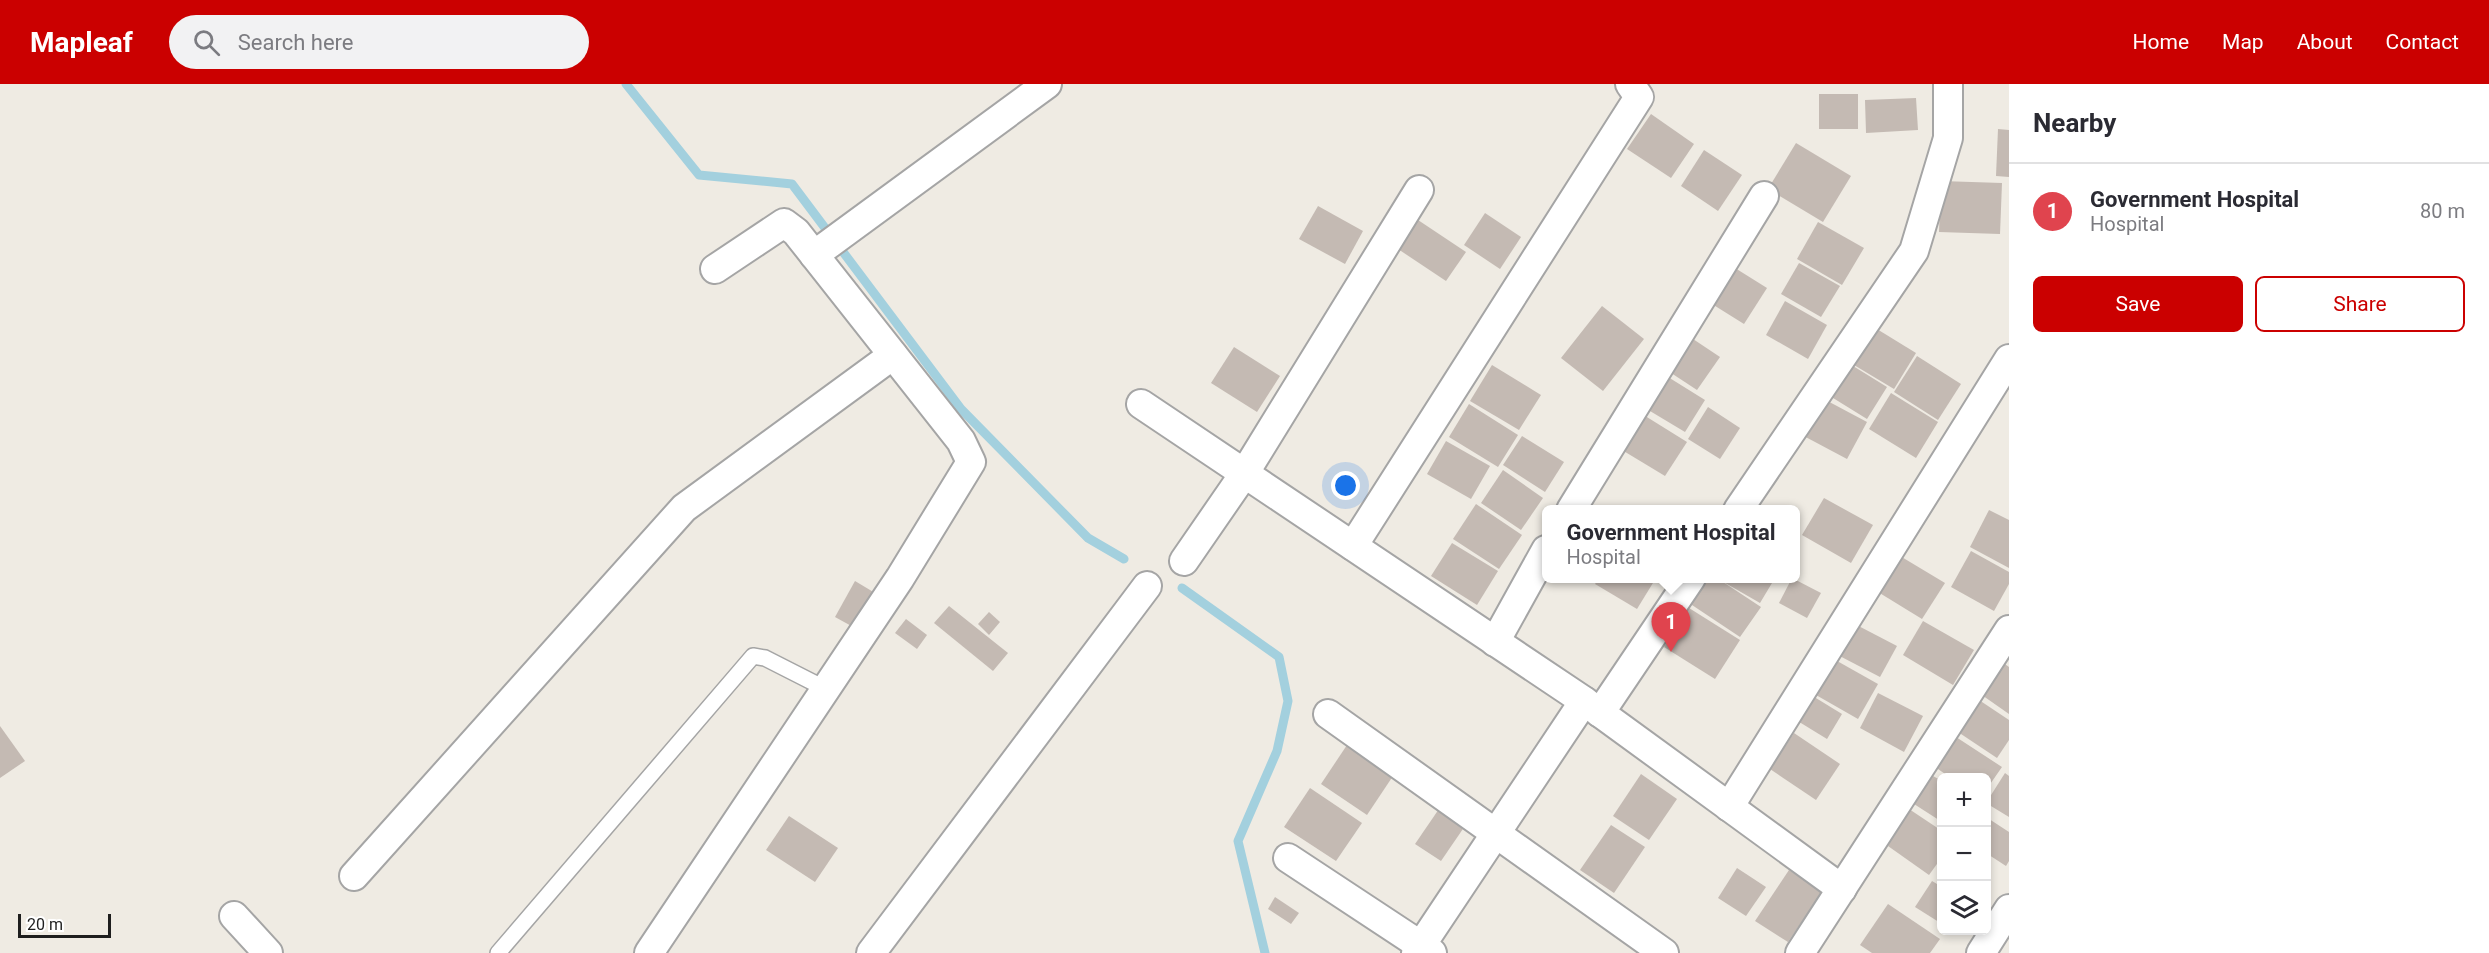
<!DOCTYPE html>
<meta charset="utf-8">
<style>
:root{--surface:#fff;--page:#f2f2f3;--text:#2b2b33;--muted:#7c7c81;--line:#e1e1e2;--accent:#cb0000}
body{margin:0;font-family:Roboto,sans-serif;background:var(--page);color:var(--text)}
.controls{position:absolute;right:18px;bottom:18px;display:grid;overflow:hidden;border-radius:9px;box-shadow:0 3px 9px #0003}
.controls button{width:54px;height:54px;display:grid;place-items:center;padding:0;border:0;border-bottom:2px solid var(--line);background:var(--surface);color:var(--text);font:30px sans-serif}
.scale{position:absolute;left:18px;bottom:15px;width:93px;box-sizing:border-box;padding-left:6px;border:3px solid #1e1e1e;border-top:0;font-size:16px;line-height:21px;white-space:nowrap;color:#1e1e1e;-webkit-text-stroke:4px #fff;paint-order:stroke}
.you{position:absolute;left:1346px;top:402px;width:21px;height:21px;margin:-15px;border:4px solid #fff;border-radius:50%;background:#1a73e8;box-shadow:0 0 0 9px #1a73e833}
.badge{display:grid;place-items:center;width:39px;height:39px;border-radius:50%;background:var(--accent);color:#fff;font-size:20px;font-weight:700}
.pin{position:absolute;translate:-50% -50px;filter:drop-shadow(0 2px 3px #0008)}
.pin::after{content:'';position:absolute;top:32px;width:21px;height:18px;background:inherit;clip-path:polygon(0 0,100% 0,50% 100%)}
.popup{position:absolute;left:1542px;top:421px;width:258px;height:78px;box-sizing:border-box;display:grid;place-content:center;border-radius:9px;background:var(--surface);filter:drop-shadow(0 2px 4px #0005);font-size:20px;white-space:nowrap;color:var(--muted)}
.popup b{font-size:22px;color:var(--text)}
.popup::after{content:'';position:absolute;left:50%;top:100%;margin-left:-12px;border:12px solid transparent;border-top-color:var(--surface)}
.list{margin:0;padding:0;list-style:none}
h2{display:flex;justify-content:space-between;align-items:center;height:78px;margin:0;padding:0 24px;font-size:26px}
h2 small{font-size:20px;font-weight:400;color:var(--muted)}
.list li{display:grid;grid-template-columns:39px 1fr auto;gap:18px;align-items:center;box-sizing:border-box;height:96px;padding:0 24px;border-top:2px solid var(--line)}
.list b{display:block;font-size:22px;white-space:nowrap}
.list p{margin:0;font-size:20px;white-space:nowrap;color:var(--muted)}
.list em{font-size:20px;font-style:normal;color:var(--muted)}
.actions{display:flex;gap:12px;padding:18px 24px}
.actions a{flex:1;padding:14px 0;border:2px solid var(--accent);border-radius:9px;text-align:center;font-size:21px;color:var(--accent)}
.actions .main{background:var(--accent);color:#fff}
.icon{flex:none;width:33px;height:33px;fill:none;stroke:currentColor;stroke-width:2;stroke-linecap:round;stroke-linejoin:round}
.map{position:relative;flex:none;width:2009px;height:869px;overflow:hidden}
header{display:flex;align-items:center;gap:36px;box-sizing:border-box;height:84px;padding:0 30px;background:var(--accent);color:#fff}
header strong{font-size:28px}
nav{display:flex;gap:33px;margin-inline-start:auto;font-size:21px}
.search{width:420px;height:54px;background:var(--page);display:flex;align-items:center;gap:15px;box-sizing:border-box;padding:0 21px;border-radius:33px;color:var(--muted);font-size:22px}
main{display:flex}
aside{flex:1;background:var(--surface)}
.map>svg:first-child{display:block}
</style>
<header>
<strong>Mapleaf</strong>
<div class="search"><svg class="icon" aria-label="search" viewBox="0 0 24 24"><circle cx="10" cy="10" r="6"/><path d="M15 15l6 6"/></svg>Search here</div>
<nav><a>Home</a><a>Map</a><a>About</a><a>Contact</a></nav>
</header>
<main>
<div class="map">
<svg width="2009" height="869" viewBox="0 0 2009 869">
<rect width="100%" height="100%" fill="#efebe3"/>
<g fill="none" stroke-linecap="round" stroke-linejoin="round">
<g stroke="#a3d0de" stroke-width="9">
<polyline points="626,0 699,91 792,100 961,325 1088,454 1124,475"/>
<polyline points="1182,504 1279,573 1288,617 1277,667 1238,757 1265,869"/>
</g>
</g>
<g fill="#c4bab3">
<rect x="1819" y="10" width="39" height="35"/>
<polygon points="1916,14 1918,46 1866,49 1865,16"/>
<polygon points="1651,30 1694,60 1671,94 1627,65"/>
<polygon points="1998,45 2009,46 2009,93 1996,92"/>
<polygon points="1796,59 1851,92 1823,138 1768,105"/>
<polygon points="1704,66 1742,91 1718,127 1681,102"/>
<polygon points="1941,97 2002,99 2000,150 1939,148"/>
<polygon points="1318,122 1363,147 1345,180 1299,155"/>
<polygon points="1485,129 1521,153 1500,185 1464,161"/>
<polygon points="1418,136 1466,168 1446,197 1398,165"/>
<polygon points="1818,138 1864,164 1842,201 1797,175"/>
<polygon points="1727,179 1767,204 1744,240 1704,215"/>
<polygon points="1799,179 1840,202 1821,233 1781,210"/>
<polygon points="1785,217 1827,241 1808,275 1766,251"/>
<polygon points="1602,222 1644,255 1603,307 1561,274"/>
<polygon points="1872,242 1916,269 1894,305 1849,278"/>
<polygon points="1684,249 1720,273 1697,306 1662,283"/>
<polygon points="1234,263 1280,292 1257,328 1211,299"/>
<polygon points="1917,272 1961,300 1938,336 1894,308"/>
<polygon points="1845,277 1887,303 1867,335 1825,309"/>
<polygon points="1492,281 1541,311 1519,346 1470,317"/>
<polygon points="1660,288 1705,316 1685,348 1640,321"/>
<polygon points="1891,309 1938,338 1916,374 1869,345"/>
<polygon points="1820,313 1867,338 1847,375 1800,350"/>
<polygon points="1469,320 1518,351 1498,383 1449,353"/>
<polygon points="1708,323 1740,344 1720,375 1688,355"/>
<polygon points="1634,325 1687,358 1665,392 1612,360"/>
<polygon points="1522,352 1564,378 1545,408 1503,381"/>
<polygon points="1446,357 1490,382 1471,415 1427,390"/>
<polygon points="1503,386 1543,414 1521,446 1481,419"/>
<polygon points="1824,414 1873,441 1851,479 1802,451"/>
<polygon points="1476,420 1522,451 1499,485 1453,455"/>
<polygon points="1989,426 2009,436 2009,484 1970,463"/>
<polygon points="1452,459 1498,487 1477,521 1431,492"/>
<polygon points="1971,467 2009,488 2009,500 1994,527 1951,503"/>
<polygon points="1900,472 1945,499 1922,535 1878,508"/>
<polygon points="1599,494 1656,494 1637,525 1595,500"/>
<polygon points="1705,494 1775,494 1760,519 1720,496 1761,523 1740,553 1689,519"/>
<polygon points="1792,494 1821,509 1807,534 1779,519"/>
<polygon points="855,497 875,509 855,544 835,533"/>
<polygon points="949,522 1008,569 993,587 934,539"/>
<polygon points="1689,524 1740,556 1715,595 1664,563"/>
<polygon points="989,528 1000,538 989,551 978,540"/>
<polygon points="906,535 927,551 917,565 895,549"/>
<polygon points="1849,537 1897,562 1880,593 1832,568"/>
<polygon points="1923,537 1974,566 1953,601 1903,571"/>
<polygon points="1830,573 1878,600 1858,635 1809,607"/>
<polygon points="2002,578 2009,583 2009,630 1979,609"/>
<polygon points="1878,609 1923,632 1904,668 1860,644"/>
<polygon points="1811,611 1842,630 1827,655 1796,636"/>
<polygon points="1976,614 2009,636 2009,656 1997,674 1955,646"/>
<polygon points="0,642 25,677 0,694"/>
<polygon points="1794,649 1840,680 1816,716 1770,685"/>
<polygon points="1956,653 2002,683 1986,706 1986,694 1951,694 1935,683"/>
<polygon points="1347,661 1393,692 1367,731 1321,700"/>
<polygon points="2005,689 2009,692 2009,733 1986,719"/>
<polygon points="1641,690 1677,715 1649,756 1613,732"/>
<polygon points="1933,692 1942,697 1942,738 1914,720"/>
<polygon points="1310,704 1362,739 1336,777 1284,743"/>
<polygon points="1441,722 1467,739 1441,777 1415,760"/>
<polygon points="1909,725 1942,747 1942,773 1929,791 1888,762"/>
<polygon points="789,732 838,764 815,798 766,766"/>
<polygon points="1986,733 2009,748 2009,777 2006,782 1986,769"/>
<polygon points="1611,741 1645,763 1614,809 1580,786"/>
<polygon points="1737,784 1766,803 1746,832 1718,814"/>
<polygon points="1789,786 1822,808 1788,858 1755,837"/>
<polygon points="1932,797 1942,803 1942,840 1915,823"/>
<polygon points="1275,813 1299,829 1291,840 1268,825"/>
<polygon points="1888,820 1940,855 1930,869 1872,869 1860,861"/>
</g>
<g fill="none" stroke-linecap="round" stroke-linejoin="round">
<defs>
<polyline id="service" points="498,869 753,572 765,574 826,605"/>
<g id="minor">
<polyline points="814,171 1047,0"/>
<polyline points="1141,320 1584,617 1416,869"/>
<polyline points="1571,426 1764,112"/>
<polyline points="1738,426 1914,167 1948,54 1948,0"/>
<polyline points="1353,462 1639,13 1630,0"/>
<polyline points="1184,477 1244,390 1419,106"/>
<polyline points="1495,558 1546,466"/>
<polyline points="1584,617 1842,805"/>
<polyline points="1600,629 1691,494"/>
<polyline points="1328,630 1664,869"/>
<polyline points="1729,723 2009,275"/>
<polyline points="1288,774 1432,869"/>
<polyline points="354,792 684,424 893,271"/>
<polyline points="234,832 268,869"/>
<polyline points="649,869 900,494 971,378 961,357 796,148 784,139 715,185"/>
<polyline points="871,869 1147,502"/>
<polyline points="1800,869 2009,546"/>
<polyline points="1981,869 2009,825"/>
</g>
</defs>
<use href="#service" stroke="#a5a5a5" stroke-width="18"/>
<use href="#minor" stroke="#a5a5a5" stroke-width="32"/>
<use href="#service" stroke="#fff" stroke-width="15"/>
<use href="#minor" stroke="#fff" stroke-width="28"/>
</g>
</svg>
<div class="controls">
<button>+</button>
<button>−</button>
<button><svg class="icon" aria-label="layers" viewBox="0 0 24 24"><path d="M12 4l9 5-9 5-9-5zM3 14l9 5 9-5"/></svg></button>
</div>
<div class="scale">20 m</div>
<div class="you"></div>
<div class="pin badge" style="left:1671px;top:568px;background:#e0444e">1</div>
<div class="popup"><b>Government Hospital</b>Hospital</div>
</div>
<aside>
<h2>Nearby<small></small></h2>
<ul class="list">
<li><span class="badge" style="background:#e0444e">1</span><div><b>Government Hospital</b><p>Hospital</p></div><em>80 m</em></li>
</ul>
<div class="actions"><a class="main">Save</a><a>Share</a></div>
</aside>
</main>
